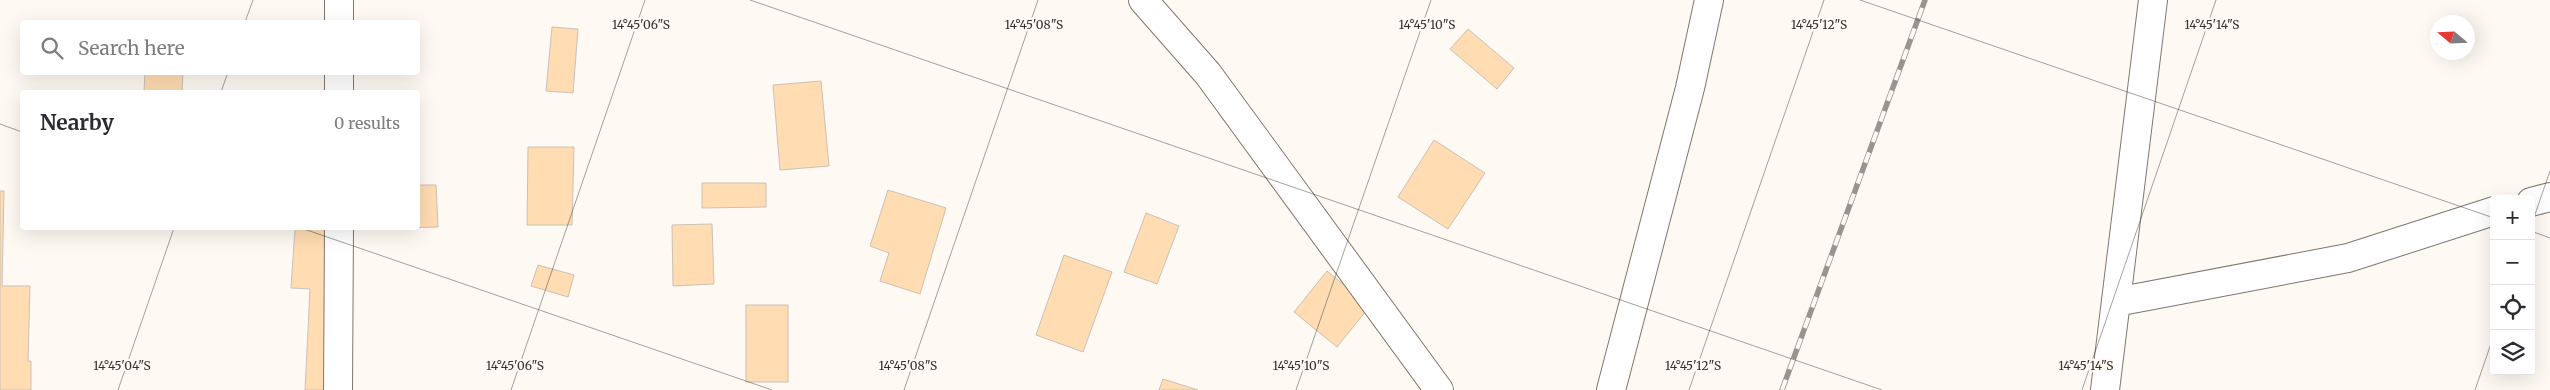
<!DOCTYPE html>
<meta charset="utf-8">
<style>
:root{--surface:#fff;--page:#f7f7f7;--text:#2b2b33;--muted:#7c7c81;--line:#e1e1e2}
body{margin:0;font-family:Merriweather,serif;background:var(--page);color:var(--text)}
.controls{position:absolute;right:15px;bottom:15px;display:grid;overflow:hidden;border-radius:5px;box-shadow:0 5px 20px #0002}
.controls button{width:45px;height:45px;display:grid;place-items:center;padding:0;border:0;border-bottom:1px solid var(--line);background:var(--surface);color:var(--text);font:25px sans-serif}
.compass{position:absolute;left:2430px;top:15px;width:45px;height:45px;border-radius:50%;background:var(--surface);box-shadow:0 5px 20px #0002;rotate:289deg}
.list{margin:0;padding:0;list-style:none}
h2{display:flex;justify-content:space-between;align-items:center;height:65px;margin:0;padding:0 20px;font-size:21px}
h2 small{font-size:16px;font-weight:400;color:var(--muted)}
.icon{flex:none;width:28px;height:28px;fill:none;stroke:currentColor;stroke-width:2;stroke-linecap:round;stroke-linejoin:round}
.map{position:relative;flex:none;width:2550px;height:390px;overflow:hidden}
.search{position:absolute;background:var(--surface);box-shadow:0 5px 20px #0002;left:20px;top:20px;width:400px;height:55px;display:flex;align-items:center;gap:12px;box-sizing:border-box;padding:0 18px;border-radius:5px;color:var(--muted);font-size:19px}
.panel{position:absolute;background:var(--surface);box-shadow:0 5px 20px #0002;left:20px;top:90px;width:400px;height:140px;border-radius:5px}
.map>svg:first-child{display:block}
</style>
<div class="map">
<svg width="2550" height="390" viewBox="0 0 2550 390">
<rect width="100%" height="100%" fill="#fff9f3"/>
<g fill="#ffdcb2" stroke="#cac1b7">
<polygon points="552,27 578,29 573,93 546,91"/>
<polygon points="1468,29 1514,68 1497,89 1450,49"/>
<polygon points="145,72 183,72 182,92 144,92"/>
<polygon points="821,81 829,166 780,170 773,85"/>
<polygon points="1434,140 1485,173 1448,229 1398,197"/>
<polygon points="528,147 574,147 572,225 527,225"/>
<polygon points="702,183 766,183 766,207 702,208"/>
<polygon points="418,185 436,185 438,227 397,228 418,228"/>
<polygon points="888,190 946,208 920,294 880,281 889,253 870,246"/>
<polygon points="0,191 4,191 2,286 30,286 28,361 31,361 31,390 0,390"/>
<polygon points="1146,213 1179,226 1157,284 1124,272"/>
<polygon points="712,224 714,284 673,286 672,225"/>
<polygon points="295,228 335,228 327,390 305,390 310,289 291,288"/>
<polygon points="1064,255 1112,272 1083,352 1036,335"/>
<polygon points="538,265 574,275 568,297 531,286"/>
<polygon points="1327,271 1370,306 1337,347 1294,312"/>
<rect x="746" y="305" width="42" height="77"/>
<polygon points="1163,379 1198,390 1159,390"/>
</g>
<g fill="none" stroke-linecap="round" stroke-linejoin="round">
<defs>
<g id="minor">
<polyline points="1143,0 1208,74 1439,390"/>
<polyline points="339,22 339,0"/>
<polyline points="339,92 339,72"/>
<polyline points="2531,202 2550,197"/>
<polyline points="2116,302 2348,258 2494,211"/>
<polyline points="338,390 339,228"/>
<polyline points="1611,390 1690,88 1709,0"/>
<polyline points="2105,390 2153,0"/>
</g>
</defs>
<use href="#minor" stroke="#7f776e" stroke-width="30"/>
<use href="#minor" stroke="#fff" stroke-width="28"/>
<defs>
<polyline id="rail" points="1782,390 1925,0"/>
</defs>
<use href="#rail" stroke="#99948f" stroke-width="5.5"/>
<use href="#rail" stroke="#fff9f3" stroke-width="4" stroke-dasharray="11" stroke-linecap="butt"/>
</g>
<path fill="none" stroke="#36322e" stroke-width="1" stroke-opacity="0.45" d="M750 0 1882 390M1860 0 2494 218M245 22 253 0M221 92 228 72M0 124 22 132M2531 226 2550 171M301 228 772 390M2531 231 2550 238M118 390 174 228M511 390 645 0M904 390 1038 0M1296 390 1431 0M1689 390 1824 0M2082 390 2216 0M2475 390 2494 335"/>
<g font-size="12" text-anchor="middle" fill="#36322e" stroke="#fff9f3" stroke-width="4.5" stroke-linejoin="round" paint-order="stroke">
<text x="641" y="29">14°45'06"S</text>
<text x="1034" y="29">14°45'08"S</text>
<text x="1427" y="29">14°45'10"S</text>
<text x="1819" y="29">14°45'12"S</text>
<text x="2212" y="29">14°45'14"S</text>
<text x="122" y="370">14°45'04"S</text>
<text x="515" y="370">14°45'06"S</text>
<text x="908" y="370">14°45'08"S</text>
<text x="1301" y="370">14°45'10"S</text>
<text x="1693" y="370">14°45'12"S</text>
<text x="2086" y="370">14°45'14"S</text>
</g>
</svg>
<div class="controls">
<button>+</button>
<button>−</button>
<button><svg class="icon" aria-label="locate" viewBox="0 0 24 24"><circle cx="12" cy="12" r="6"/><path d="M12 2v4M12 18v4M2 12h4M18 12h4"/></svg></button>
<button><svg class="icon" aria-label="layers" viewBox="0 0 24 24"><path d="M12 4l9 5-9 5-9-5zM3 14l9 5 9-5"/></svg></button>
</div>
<svg class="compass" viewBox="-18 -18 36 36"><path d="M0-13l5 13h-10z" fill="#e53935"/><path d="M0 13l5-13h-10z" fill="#7c7c81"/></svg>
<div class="search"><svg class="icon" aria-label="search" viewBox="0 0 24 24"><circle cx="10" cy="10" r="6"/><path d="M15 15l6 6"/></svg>Search here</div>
<section class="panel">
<h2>Nearby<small>0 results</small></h2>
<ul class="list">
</ul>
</section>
</div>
